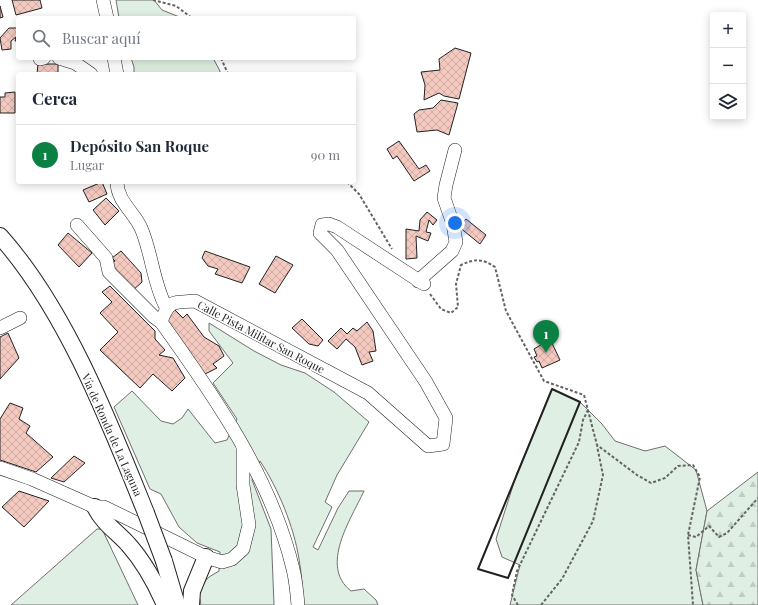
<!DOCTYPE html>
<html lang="es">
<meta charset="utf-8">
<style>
:root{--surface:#fff;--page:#f2f2f3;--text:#1f2937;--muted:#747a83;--line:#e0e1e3;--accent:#0b8043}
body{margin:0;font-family:"Playfair Display",serif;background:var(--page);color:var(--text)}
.controls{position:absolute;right:12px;top:12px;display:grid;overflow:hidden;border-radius:4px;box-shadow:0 2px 10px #0003}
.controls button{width:36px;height:36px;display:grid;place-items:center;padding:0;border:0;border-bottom:1px solid var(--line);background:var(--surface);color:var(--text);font:20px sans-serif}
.you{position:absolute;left:455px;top:223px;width:14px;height:14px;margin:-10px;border:3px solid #fff;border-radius:50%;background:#1a73e8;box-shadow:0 0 0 6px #1a73e833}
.badge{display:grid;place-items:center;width:26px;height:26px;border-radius:50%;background:var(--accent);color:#fff;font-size:13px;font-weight:700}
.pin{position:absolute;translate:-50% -33px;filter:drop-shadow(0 1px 2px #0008)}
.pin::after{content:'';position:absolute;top:21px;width:14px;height:12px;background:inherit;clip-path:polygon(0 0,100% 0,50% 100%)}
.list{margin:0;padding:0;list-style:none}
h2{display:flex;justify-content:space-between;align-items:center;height:52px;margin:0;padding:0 16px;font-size:17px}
h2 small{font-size:13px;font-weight:400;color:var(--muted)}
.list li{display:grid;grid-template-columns:26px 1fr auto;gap:12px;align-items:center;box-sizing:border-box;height:60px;padding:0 16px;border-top:1px solid var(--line)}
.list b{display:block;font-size:15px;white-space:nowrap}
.list p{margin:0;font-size:13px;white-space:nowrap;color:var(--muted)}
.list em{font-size:13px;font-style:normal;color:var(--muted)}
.icon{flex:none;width:22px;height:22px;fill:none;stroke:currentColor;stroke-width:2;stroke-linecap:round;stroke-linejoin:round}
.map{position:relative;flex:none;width:758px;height:605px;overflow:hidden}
.search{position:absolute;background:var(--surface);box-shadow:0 2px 10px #0003;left:16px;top:16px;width:340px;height:44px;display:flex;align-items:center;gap:10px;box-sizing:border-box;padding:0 14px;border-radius:4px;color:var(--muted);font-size:15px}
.panel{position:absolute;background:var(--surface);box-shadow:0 2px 10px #0003;left:16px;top:72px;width:340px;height:112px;border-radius:4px}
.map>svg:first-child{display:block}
</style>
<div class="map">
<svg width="758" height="605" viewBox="0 0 758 605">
<defs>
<pattern id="forest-firs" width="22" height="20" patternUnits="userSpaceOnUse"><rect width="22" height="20" fill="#e0efe3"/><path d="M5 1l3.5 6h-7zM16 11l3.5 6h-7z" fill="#c0cdc2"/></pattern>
<pattern id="building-cross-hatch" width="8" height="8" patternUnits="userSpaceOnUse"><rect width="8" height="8" fill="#f3c9c0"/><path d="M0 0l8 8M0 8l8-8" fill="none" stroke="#d0aca5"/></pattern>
</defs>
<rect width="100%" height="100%" fill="#fff"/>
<g fill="#e0efe3" stroke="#6f6f6f">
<polygon points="116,0 154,0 162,10 182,18 119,18"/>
<polygon points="131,58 213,58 220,71 219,74 134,74 134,67"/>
<path d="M209 323 254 351 281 365 305 373 334 392 369 422 337 475 325 502 332 507 313 547 318 550 338 508 349 491H364C351 519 319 566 351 591L364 589 376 600 378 605H304C302 590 302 574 299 559 294 527 278 488 260 461L252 480 271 529 274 605H201L198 589 209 577 219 571 220 552 197 543 179 527 161 494 150 489 114 407 132 391 161 421 173 424 182 418 188 409 215 443 227 440 237 419 213 383 233 363 209 331Z"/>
<polygon points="552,389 580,402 602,424 615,441 645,451 665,446 696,470 707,511 696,570 703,605 510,605 520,565 502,557 496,539 517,473"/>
<polygon points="97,529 102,529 138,605 11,605"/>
</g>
<polygon fill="url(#forest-firs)" stroke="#6f6f6f" points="758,472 758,605 703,605 696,570 707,511"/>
<g fill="url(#building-cross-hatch)" stroke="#222">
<polygon points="12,0 40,0 42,8 16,15"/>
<polygon points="0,6 3,17 0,18"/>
<polygon points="9,28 18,28 18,41 15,41 16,37 11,41 11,49 2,50 0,38"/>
<polygon points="455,48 471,53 459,99 444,96 439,93 424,100 425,85 421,72 440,70 439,59"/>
<polygon points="38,64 58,64 58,74 37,74"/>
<polygon points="15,92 15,113 0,113 0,97 5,97 5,93"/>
<polygon points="441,100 458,103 449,135 437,130 417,132 414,114 419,110 433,108"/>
<polygon points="399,141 419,169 426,165 430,171 414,181 397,156 393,159 387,149"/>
<polygon points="102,182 107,194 89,202 83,190"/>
<polygon points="106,198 119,211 105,225 93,210"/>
<polygon points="427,212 437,220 433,225 429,220 426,232 431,233 428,241 416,236 417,258 406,259 406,229 419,231 420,220"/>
<polygon points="466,219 486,235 480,244 459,227"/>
<polygon points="68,233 92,253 79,267 58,245"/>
<polygon points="121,251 141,273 142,282 132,291 109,266 115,261 112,258"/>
<polygon points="205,251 250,267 242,283 215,274 218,269 208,266 202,258"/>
<polygon points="276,256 293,265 275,293 259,284"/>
<polygon points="110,286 155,331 155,339 165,350 159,355 173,358 185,378 172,391 153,374 140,388 100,350 118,332 100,313 112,302 102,292"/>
<polygon points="174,309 183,318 187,314 204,337 219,346 224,356 213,364 217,368 203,375 165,320"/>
<polygon points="302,319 323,340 318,346 309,344 292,328"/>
<polygon points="367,322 373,331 376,351 369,352 373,361 362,365 355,347 346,339 337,349 328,341 341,328 347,334 353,328 357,331"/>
<polygon points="8,333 19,358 0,379 0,337"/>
<polygon points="547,341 548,343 551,341 560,360 542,368 539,361 537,362 534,357 537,356 534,349"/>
<polygon points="10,403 23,408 19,419 30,426 26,433 53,457 36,472 0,460 0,419"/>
<polygon points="74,456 85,463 64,482 51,478"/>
<polygon points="19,491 49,501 24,527 2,507"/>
</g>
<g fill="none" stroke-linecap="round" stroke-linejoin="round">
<defs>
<g id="minor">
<polyline points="103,0 107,18"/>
<polyline points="59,58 75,63 91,74"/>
<polyline points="114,58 117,74"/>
<polyline points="40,59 44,58"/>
<path d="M117 182C117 201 134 212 141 228 152 253 153 283 166 307"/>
<path d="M77 225 106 258 109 272 154 317 161 322C215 397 271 477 293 569 296 581 297 593 298 605"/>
<polyline points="418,281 452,251 456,242 453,224 444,198 446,185 455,150"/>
<path d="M161 322C169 299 173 303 195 301L368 393 428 446 443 444 446 418 426 382 337 250 320 233 322 225 329 224 337 227 424 284"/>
<polyline points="0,328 20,318"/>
<polyline points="0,468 32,479 95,507 104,507 206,557 222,562 232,559 243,549 249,525 243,485 243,448"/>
</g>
<g id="major">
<path d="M0 236C66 310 109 421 146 513"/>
<path d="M95 507C103 523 116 531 128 544 143 561 156 584 165 605"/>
<polyline points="164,561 177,605"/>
<polyline points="191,605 192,591 206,557"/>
</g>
</defs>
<use href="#minor" stroke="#222" stroke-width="14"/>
<use href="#major" stroke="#222" stroke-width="18"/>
<g stroke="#646464" stroke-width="2" stroke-dasharray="3 2" stroke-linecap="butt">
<polyline points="153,0 176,6 192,18"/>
<polyline points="221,58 228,74"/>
<polyline points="347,182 359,194 392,249"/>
<path d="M430 294 441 309 451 313 458 307 456 284 461 265C474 259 482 258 495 267L506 311 544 381 584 395 597 445 637 475 651 483 665 478 678 466 693 465 700 477 688 535 693 605"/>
<polyline points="688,535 696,537 709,526 719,537 727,533 758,498"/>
<polyline points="518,605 512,595 517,571 579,442 583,420 588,410"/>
<polyline points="541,605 562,579 593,521 603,475 597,446"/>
</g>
<use href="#minor" stroke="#fff" stroke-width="13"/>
<use href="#major" stroke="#fff" stroke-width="16"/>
<defs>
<polyline id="major-bridge" points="146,513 164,561"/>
</defs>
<use href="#major-bridge" stroke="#222" stroke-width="18" stroke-linecap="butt"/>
<use href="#major-bridge" stroke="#fff" stroke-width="16"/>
<polygon stroke="#222" stroke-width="2" points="552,389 580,402 508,578 478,569"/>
</g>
<g text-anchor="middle" stroke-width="3" stroke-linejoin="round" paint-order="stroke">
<g font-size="11" fill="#222" stroke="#fff">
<text transform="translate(261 337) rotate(28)" y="4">Calle Pista Militar San Roque</text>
<text transform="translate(112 435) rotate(66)" y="4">Vía de Ronda de La Laguna</text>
</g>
</g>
</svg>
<div class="controls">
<button>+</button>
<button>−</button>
<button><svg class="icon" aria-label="layers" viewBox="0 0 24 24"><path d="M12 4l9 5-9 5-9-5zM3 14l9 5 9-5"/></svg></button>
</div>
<div class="you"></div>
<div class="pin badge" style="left:546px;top:353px">1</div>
<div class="search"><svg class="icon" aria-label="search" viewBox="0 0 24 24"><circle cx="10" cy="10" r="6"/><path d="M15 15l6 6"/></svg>Buscar aquí</div>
<section class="panel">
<h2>Cerca<small></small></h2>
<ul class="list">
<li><span class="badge">1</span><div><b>Depósito San Roque</b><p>Lugar</p></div><em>90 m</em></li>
</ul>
</section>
</div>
